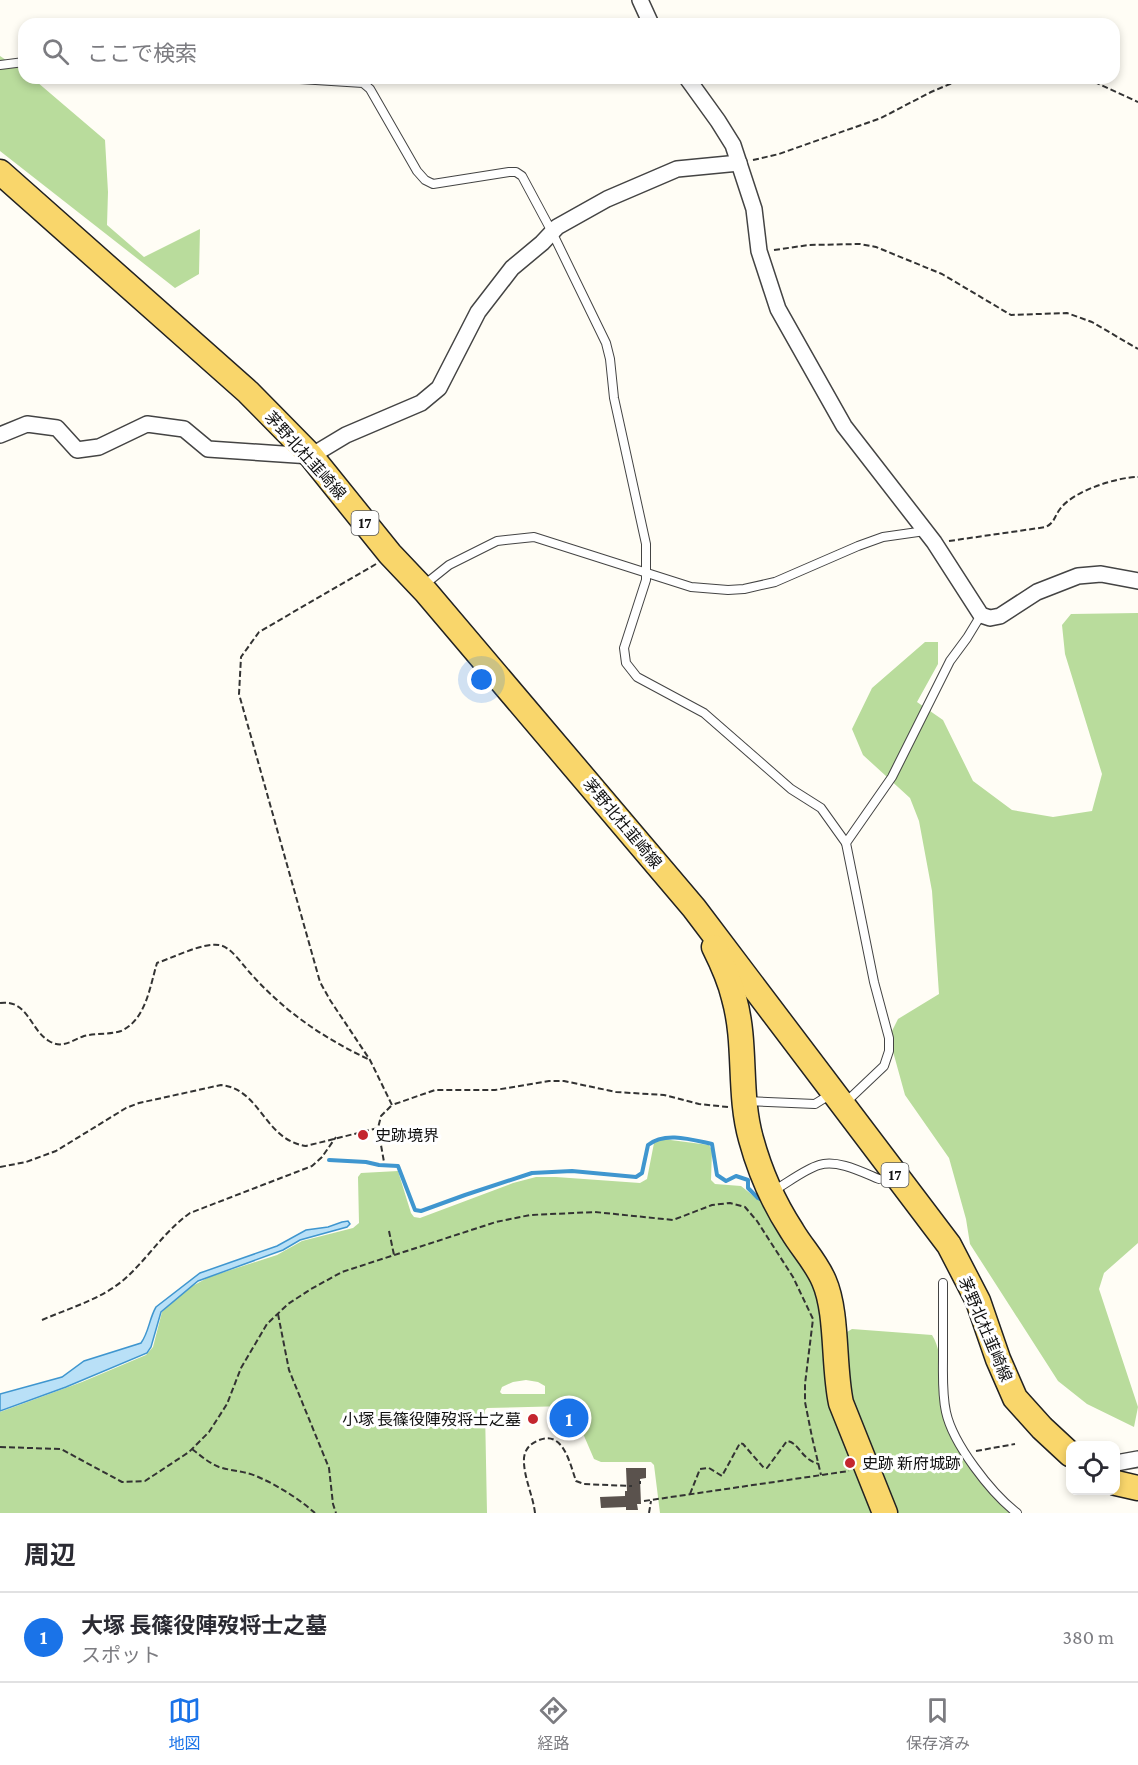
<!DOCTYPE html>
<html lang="ja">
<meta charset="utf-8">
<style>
:root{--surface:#fff;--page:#f7f7f7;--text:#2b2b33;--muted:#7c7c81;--line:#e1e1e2;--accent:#1a73e8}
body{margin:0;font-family:"Crimson Pro","Noto Sans JP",serif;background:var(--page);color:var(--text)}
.controls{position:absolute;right:18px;bottom:18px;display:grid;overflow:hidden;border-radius:12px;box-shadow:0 3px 9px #0003}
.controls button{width:54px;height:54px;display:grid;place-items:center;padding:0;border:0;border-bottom:2px solid var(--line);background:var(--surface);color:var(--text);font:30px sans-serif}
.you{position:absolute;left:482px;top:680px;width:21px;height:21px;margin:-15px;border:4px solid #fff;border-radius:50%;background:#1a73e8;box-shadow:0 0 0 9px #1a73e833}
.badge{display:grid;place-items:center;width:39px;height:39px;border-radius:50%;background:var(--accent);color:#fff;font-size:20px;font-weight:700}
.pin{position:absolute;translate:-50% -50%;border:3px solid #fff;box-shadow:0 2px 6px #0006}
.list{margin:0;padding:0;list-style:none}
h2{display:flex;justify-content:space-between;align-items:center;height:78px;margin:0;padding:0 24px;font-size:26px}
h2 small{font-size:20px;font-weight:400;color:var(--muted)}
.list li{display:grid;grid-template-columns:39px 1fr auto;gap:18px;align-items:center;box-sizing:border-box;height:90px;padding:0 24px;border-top:2px solid var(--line)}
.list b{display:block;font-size:22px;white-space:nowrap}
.list p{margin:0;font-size:20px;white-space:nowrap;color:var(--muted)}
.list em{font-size:20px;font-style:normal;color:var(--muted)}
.icon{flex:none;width:33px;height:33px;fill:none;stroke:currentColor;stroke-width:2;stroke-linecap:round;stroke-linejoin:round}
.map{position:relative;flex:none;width:1138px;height:1513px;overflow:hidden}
.search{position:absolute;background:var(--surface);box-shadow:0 3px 9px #0003;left:18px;right:18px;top:18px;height:66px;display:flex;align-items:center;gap:15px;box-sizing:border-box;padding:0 21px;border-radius:18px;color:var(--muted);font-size:22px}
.sheet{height:168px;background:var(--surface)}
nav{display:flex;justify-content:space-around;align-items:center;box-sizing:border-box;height:84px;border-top:2px solid var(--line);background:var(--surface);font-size:16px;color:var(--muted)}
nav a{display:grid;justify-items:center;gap:3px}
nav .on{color:var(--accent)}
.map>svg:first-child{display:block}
</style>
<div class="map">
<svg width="1138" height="1513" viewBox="0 0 1138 1513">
<rect width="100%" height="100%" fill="#fffdf5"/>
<g fill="#b9dc9c" fill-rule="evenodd">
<polygon points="0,56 24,72 24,78 32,78 37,82 105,140 108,192 107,225 144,257 200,229 199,274 175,288 0,151"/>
<polygon points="1138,613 1138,1243 1104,1273 1099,1289 1138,1407 1134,1427 1087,1404 1058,1381 970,1244 966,1219 949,1158 905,1095 889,1037 898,1019 939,994 932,891 919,821 910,798 863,755 852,729 872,688 925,642 938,642 938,664 917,702 943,720 973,781 1012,810 1053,817 1092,811 1102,774 1065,654 1062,625 1071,614"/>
<path d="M663 1139 709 1145 712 1150 711 1180 715 1184 741 1186 766 1206 814 1277 878 1513H660L654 1465 651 1462H601L594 1459 572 1408 568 1406 487 1408 485 1410 487 1513H0V1412L82 1382 146 1355 153 1347 162 1312 187 1289 209 1277 277 1255 302 1241 353 1228 359 1223 358 1177 361 1173 398 1171 411 1213 414 1217 420 1218 513 1183 536 1177H556L640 1183 647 1179 654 1143ZM526 1380 538 1382 545 1386V1394H502L500 1392 502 1387 513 1382Z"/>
<path d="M852 1329 932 1335C946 1357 937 1388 942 1413 948 1443 987 1494 1010 1513H893L849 1398 843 1339 847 1332Z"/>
</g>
<path fill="#b9e0f7" stroke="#3f96cf" stroke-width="1.5" d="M342 1222 348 1221 350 1224 347 1227 300 1240 283 1250 198 1281 161 1312 151 1347 147 1353 66 1387 0 1411V1394L62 1377 84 1361 141 1343C149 1332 149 1319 156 1307L200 1273 277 1246 306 1230 328 1227Z"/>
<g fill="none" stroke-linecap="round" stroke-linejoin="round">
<path stroke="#3f96cf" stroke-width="4" d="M329 1160 366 1162 379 1165 398 1166 415 1210 421 1211 465 1195 532 1173 572 1171 636 1177 642 1173 648 1145C665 1131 693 1140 712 1144L717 1175 726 1181 736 1176 748 1180V1188L758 1198 764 1201"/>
</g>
<polygon fill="#5a524d" points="626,1468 646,1468 646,1478 640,1479 641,1504 637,1504 638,1510 626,1510 626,1507 601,1508 600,1497 625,1496 625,1491 627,1491"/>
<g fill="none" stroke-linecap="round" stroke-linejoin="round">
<defs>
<g id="lane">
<polyline points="0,65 24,62"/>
<polyline points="284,78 363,83 370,89 417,171 425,180 433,184 509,172 516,172 522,176 552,232 606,343 610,359 614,398 646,544 646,580 624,648 626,663 637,677 704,713 791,789 821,808 846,843"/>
<polyline points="424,585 449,565 497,541 534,537 691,587 728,590 744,589 775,582 858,546 883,537 925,531"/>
<polyline points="746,1101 815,1104 831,1094"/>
<polyline points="845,1103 884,1066 889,1051 889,1038 874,982 846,843 892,777 950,661 967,638 981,615"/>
<path d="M773 1191C786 1184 805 1169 819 1165 837 1159 862 1172 879 1179"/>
<path d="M943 1283C943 1307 943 1332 943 1357 943 1375 942 1394 946 1412 953 1444 991 1493 1017 1513"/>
</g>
<g id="street">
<polyline points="640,0 651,24"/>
<polyline points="687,78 718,121 733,145 754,209 759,251 778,309 844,426 934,542 981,615 990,618 1000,616 1037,592 1078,576 1101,574 1138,581"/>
<polyline points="0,435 27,424 57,428 77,450 99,447 147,424 184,429 208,449 311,456 346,435 421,403 439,388 478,312 512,268 542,243 557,227 607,199 677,169 739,163"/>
<polyline points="1116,1463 1138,1459"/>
</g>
<g id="primary">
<polyline points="0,172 248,392 311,456 390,554 426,592 694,908 949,1245 978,1301 998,1359 1015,1398 1042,1428 1070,1454"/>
<path d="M714 947C722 963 730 981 734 998 747 1044 738 1093 751 1139 760 1172 773 1202 792 1231 802 1248 816 1262 824 1281 838 1313 833 1366 841 1403L885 1513"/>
<polyline points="1116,1483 1138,1488"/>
</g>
</defs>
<use href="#lane" stroke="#444" stroke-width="10"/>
<use href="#street" stroke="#444" stroke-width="18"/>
<use href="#primary" stroke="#222" stroke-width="27"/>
<g stroke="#333" stroke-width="2" stroke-dasharray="6 3" stroke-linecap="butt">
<polyline points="1086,78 1138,102"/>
<polyline points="753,160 779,154 881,118 931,92 964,78"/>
<polyline points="774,250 809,245 860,244 876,247 942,274 1011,315 1067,313 1092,322 1138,349"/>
<path d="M949 541 1046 527C1055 522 1054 517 1060 509 1073 491 1117 477 1138 477"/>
<polyline points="376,564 259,632 241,657 239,694 320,982 330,1000 370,1060 392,1105 435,1090 495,1090 549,1081 564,1081 616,1092 664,1095 699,1104 728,1107"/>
<path d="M0 1003C28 999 30 1030 49 1041 62 1049 71 1041 84 1036 95 1033 109 1035 121 1031 146 1020 150 986 157 963 172 958 204 942 219 945 232 947 243 966 252 975 285 1012 325 1039 370 1060"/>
<polyline points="378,1128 384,1162"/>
<path d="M0 1167 26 1162 56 1151 126 1108 139 1103 221 1085C261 1089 264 1140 306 1146L378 1128 381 1116 392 1105"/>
<polyline points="389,1231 394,1255"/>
<polyline points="278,1314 289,1370 329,1468 333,1504 336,1513"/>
<path d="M42 1320C72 1307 105 1298 128 1276 150 1255 166 1230 190 1213L312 1166 322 1157 336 1137"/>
<polyline points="0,1447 61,1449 122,1482 145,1481 189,1452 209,1432 227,1404 241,1368 267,1324 288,1304 311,1289 342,1272 496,1222 530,1215 595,1212 673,1220 712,1205 730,1203 745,1207 757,1221 793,1277 813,1319 805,1384 805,1402 812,1437 821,1475"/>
<path d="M192 1449C201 1456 209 1463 219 1467 231 1471 244 1471 256 1476 277 1485 298 1498 315 1513"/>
<polyline points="976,1451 1015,1444"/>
<polyline points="884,1464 953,1454"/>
<polyline points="640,1481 640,1484"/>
<path d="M690 1494 700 1469 709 1468 722 1476 740 1443 743 1444 764 1468H767L787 1441C800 1443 800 1459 819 1464"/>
<polyline points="644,1501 849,1471"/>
<path d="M535 1513C533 1495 523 1476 524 1458 525 1449 530 1444 537 1441 563 1428 570 1464 576 1481L584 1484 632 1486"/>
<polyline points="649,1513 651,1501"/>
</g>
<use href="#lane" stroke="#fff" stroke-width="8"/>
<use href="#street" stroke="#fff" stroke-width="15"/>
<use href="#primary" stroke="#f9d66b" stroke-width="24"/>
</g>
<g fill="#c4262e" stroke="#fff" stroke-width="2">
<circle cx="363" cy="1135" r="6"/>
<circle cx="533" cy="1419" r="6"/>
<circle cx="850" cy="1463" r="6"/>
</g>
<g text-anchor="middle" stroke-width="6" stroke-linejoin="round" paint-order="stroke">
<g fill="#fff" stroke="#585858" stroke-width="1.5">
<rect x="351.5" y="511" width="27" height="24" rx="4.5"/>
<rect x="881.5" y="1163" width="27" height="24" rx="4.5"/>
</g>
<g font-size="15" font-weight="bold" fill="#111">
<text x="365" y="528">17</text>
<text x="895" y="1180">17</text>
</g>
<g font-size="16" fill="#111" stroke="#fff">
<text transform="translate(306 455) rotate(48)" y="6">茅野北杜韮崎線</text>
<text transform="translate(623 823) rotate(50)" y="6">茅野北杜韮崎線</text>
<text transform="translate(986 1329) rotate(67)" y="6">茅野北杜韮崎線</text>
</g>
<g font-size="16" fill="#111" stroke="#fff" text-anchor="start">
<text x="375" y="1141">史跡境界</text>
<text x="521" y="1425" text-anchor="end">小塚 長篠役陣歿将士之墓</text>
<text x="862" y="1469">史跡 新府城跡</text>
</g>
</g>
</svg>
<div class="controls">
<button><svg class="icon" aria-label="locate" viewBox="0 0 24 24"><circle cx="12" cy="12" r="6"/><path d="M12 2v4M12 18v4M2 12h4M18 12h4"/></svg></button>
</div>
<div class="you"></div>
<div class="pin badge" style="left:569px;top:1418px">1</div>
<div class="search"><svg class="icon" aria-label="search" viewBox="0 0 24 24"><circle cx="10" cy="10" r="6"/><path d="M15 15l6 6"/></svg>ここで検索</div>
</div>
<section class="sheet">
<h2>周辺<small></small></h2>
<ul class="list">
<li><span class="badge">1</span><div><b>大塚 長篠役陣歿将士之墓</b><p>スポット</p></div><em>380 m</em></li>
</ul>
</section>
<nav>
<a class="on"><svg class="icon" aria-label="map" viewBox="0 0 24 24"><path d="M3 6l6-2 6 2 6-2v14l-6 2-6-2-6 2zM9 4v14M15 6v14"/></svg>地図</a>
<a><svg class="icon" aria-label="directions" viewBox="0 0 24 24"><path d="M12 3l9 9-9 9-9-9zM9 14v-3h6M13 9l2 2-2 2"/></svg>経路</a>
<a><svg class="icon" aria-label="saved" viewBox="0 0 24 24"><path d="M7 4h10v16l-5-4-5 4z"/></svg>保存済み</a>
</nav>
